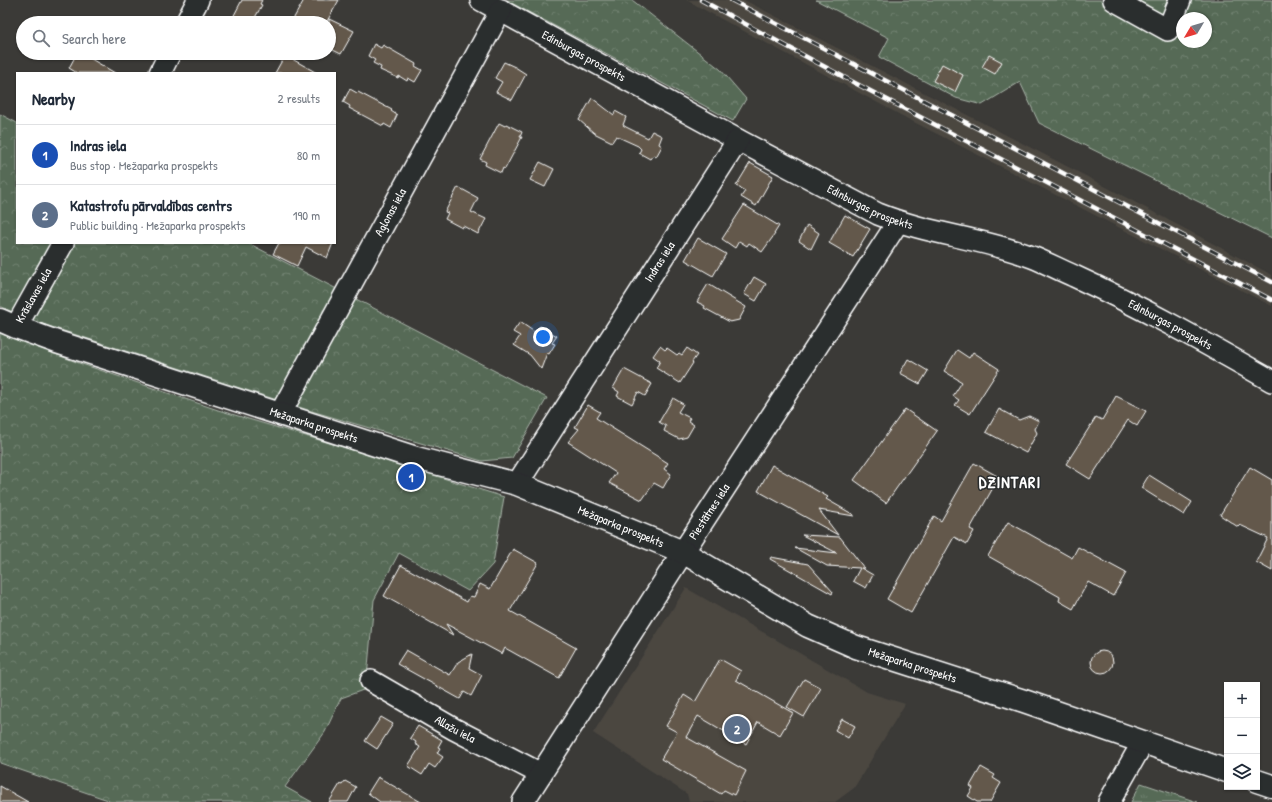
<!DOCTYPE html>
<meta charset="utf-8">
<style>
:root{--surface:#fff;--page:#f2f2f3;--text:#1f2937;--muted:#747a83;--line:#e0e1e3;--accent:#d93025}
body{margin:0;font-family:"Patrick Hand",sans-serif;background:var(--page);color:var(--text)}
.controls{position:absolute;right:12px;bottom:12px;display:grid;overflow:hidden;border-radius:0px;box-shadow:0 1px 3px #0004}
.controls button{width:36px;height:36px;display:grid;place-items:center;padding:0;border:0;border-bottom:1px solid var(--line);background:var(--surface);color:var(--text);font:20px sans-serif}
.compass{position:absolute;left:1176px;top:12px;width:36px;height:36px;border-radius:50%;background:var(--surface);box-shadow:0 1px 3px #0004;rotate:232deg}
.you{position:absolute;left:543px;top:337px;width:14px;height:14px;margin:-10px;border:3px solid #fff;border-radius:50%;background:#1a73e8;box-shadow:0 0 0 6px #1a73e833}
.badge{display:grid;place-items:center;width:26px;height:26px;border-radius:50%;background:var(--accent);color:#fff;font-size:13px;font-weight:700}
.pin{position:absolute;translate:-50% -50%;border:2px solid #fff;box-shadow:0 1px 4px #0006}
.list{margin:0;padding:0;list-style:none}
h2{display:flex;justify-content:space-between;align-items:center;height:52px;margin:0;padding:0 16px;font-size:17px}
h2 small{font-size:13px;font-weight:400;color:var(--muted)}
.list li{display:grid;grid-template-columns:26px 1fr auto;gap:12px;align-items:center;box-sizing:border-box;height:60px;padding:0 16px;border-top:1px solid var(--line)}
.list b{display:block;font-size:15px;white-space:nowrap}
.list p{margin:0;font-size:13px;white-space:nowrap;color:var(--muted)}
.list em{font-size:13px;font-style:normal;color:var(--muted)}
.icon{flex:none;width:22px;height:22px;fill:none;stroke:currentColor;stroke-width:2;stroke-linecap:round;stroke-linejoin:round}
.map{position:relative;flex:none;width:1272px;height:802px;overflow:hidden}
.search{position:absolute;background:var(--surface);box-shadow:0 1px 3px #0004;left:16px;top:16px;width:320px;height:44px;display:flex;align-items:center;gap:10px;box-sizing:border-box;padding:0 14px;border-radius:22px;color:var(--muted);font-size:15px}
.panel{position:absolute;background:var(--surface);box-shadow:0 1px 3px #0004;left:16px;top:72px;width:320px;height:172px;border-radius:0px}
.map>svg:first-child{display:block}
</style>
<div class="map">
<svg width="1272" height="802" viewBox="0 0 1272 802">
<defs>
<pattern id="grass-tufts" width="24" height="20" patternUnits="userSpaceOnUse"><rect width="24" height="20" fill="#566b56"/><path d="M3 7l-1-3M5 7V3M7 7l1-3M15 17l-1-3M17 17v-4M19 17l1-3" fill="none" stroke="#6f816f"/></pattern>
<pattern id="forest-crowns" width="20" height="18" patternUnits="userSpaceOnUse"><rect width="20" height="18" fill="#566b56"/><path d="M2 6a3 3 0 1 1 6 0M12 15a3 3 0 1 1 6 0" fill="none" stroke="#6f816f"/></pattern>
</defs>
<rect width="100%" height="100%" fill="#3b3a37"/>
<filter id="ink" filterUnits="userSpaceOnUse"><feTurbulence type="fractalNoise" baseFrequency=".025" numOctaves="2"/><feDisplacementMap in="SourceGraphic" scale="8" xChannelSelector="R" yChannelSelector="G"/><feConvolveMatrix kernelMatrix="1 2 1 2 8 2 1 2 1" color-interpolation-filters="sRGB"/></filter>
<g filter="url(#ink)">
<g fill="#4b4741">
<polygon points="686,0 744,0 1078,172 1272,275 1272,306 908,119"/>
<polygon points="686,588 867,692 905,704 854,788 835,802 689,802 687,794 593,733"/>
</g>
<polygon fill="url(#grass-tufts)" stroke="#aab5aa" points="1141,783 1197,802 1131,802"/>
<g fill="url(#forest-crowns)" stroke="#aab5aa" fill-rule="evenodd">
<polygon points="506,0 632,0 720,69 746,99 733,121"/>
<path d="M816 0H1272V238L1039 123 1020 82 982 105 956 98 879 57 889 38ZM1182 18H1206V42H1182Z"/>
<polygon points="0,114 17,123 17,243 248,243 547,398 512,458 482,461 308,410 27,319 0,306"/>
<polygon points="0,333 79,363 218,410 343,447 504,497 493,564 468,591 399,553 374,600 366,689 341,698 325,732 285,787 312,802 110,802 108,800 0,763"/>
</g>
<g fill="#63594b" stroke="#fff">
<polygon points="242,0 262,0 260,4 262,5 252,23 230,23"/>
<polygon points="304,0 339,0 326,23 291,23"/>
<polygon points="329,19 354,31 341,54 329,48"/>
<polygon points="374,44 381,48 383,45 416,64 415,66 422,70 415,82 408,78 407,81 399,76 398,78 380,70 381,67 373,63 375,60 368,56"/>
<polygon points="77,53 81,53 115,73 77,73 69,68"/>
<polygon points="285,55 317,73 275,73"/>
<polygon points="989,55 1002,62 995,74 982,67"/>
<polygon points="504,62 515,67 526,74 512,100 496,92 502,82 495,78"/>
<polygon points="942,64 963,75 955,92 933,81"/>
<polygon points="350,89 357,93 358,92 392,110 391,111 397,115 391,128 384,124 383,126 349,108 350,106 343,102"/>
<polygon points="592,98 614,115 615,111 626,117 623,125 626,127 648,138 652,131 662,136 659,144 662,146 656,157 653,155 650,159 639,153 641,149 638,146 616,136 612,142 594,133 579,120"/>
<polygon points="499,123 505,126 506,124 522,132 520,137 522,137 505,169 503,168 501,173 485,165 486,162 480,159"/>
<polygon points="540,162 554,169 545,187 530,180"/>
<polygon points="750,163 773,176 756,206 741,197 745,191 736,186"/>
<polygon points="458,187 478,198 471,212 486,219 478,234 463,226 462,228 445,219 448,213 445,212"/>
<polygon points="744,205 779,226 774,234 775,234 762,252 749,243 747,246 739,241 735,248 722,239"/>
<polygon points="845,215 870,229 853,257 829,243"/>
<polygon points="807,225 819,233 811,249 799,241"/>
<polygon points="698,238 726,254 713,276 685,260"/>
<polygon points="279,243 333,243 327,258 306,247 297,266 273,254"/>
<polygon points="754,277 766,284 756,301 744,294"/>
<polygon points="708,284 746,307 739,320 730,322 704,308 705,306 697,302"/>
<polygon points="520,322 536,333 540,326 557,336 552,343 555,344 549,354 547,353 541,369 530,355 514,345 520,336 513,332"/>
<polygon points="660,346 665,350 667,348 677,355 679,353 682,355 687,348 697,355 692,362 693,363 680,383 656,368 660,361 653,356"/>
<polygon points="957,350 969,358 973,352 999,369 970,414 955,405 959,400 953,396 962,382 944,371"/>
<polygon points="908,359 928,371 920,384 900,373"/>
<polygon points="624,369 652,384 645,396 638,392 632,404 617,396 619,392 613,388"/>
<polygon points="1116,396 1146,411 1137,426 1128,420 1090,479 1066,464 1096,417 1102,420"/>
<polygon points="673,398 683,404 678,412 690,418 688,421 694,425 687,437 679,439 664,431 666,426 659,422"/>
<polygon points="588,405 600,412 596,418 668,463 664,469 671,474 663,488 654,483 642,500 609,483 616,473 568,442 579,429 575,427"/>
<polygon points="905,409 937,431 886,503 854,480"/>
<polygon points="999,409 1019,420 1029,416 1039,421 1035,429 1037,433 1026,453 986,432"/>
<polygon points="974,463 999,477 970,529 974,531 967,544 954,537 911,613 887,599 934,516 941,521"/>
<polygon points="772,465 828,497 826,499 854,515 854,516 819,510 838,535 758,491"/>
<polygon points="1250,467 1272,480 1272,571 1256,562 1268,538 1240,525 1238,527 1220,515"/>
<polygon points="1149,475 1192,502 1184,515 1141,488"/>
<polygon points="1008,522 1072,558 1078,547 1126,573 1113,596 1088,582 1073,609 1059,601 1060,597 988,556"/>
<polygon points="802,535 840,537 864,568 861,568 873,575 866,588 853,581 860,568 827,566 795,548 837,553"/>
<polygon points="513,549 538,563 510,611 576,648 559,678 505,648 502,654 446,624 453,635 384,596 401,565 467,602 470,596 474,597 480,584 490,589"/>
<polygon points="771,557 808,564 833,592 832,594 770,559"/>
<polygon points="406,650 450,675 458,662 472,654 469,668 482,675 471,696 464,692 460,699 397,664"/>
<circle cx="1102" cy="662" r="11"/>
<polygon points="720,659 741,671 736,680 793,713 780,735 758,722 746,744 698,716 686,737 746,771 734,795 724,790 721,794 661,759 677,732 666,726 684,695 695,702"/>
<polygon points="804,679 821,688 804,717 787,707"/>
<polygon points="381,717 393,724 377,749 365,741"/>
<polygon points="842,719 855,726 848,738 835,730"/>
<polygon points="418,726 442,740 438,747 440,748 437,753 443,757 435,768 429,764 422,775 408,766 420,747 415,744 416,742 410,738"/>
<polygon points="981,767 995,775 993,778 1001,783 990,802 977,802 968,796 973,788 970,786"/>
<polygon points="378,777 421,802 380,802 368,793"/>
<polygon points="345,781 356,787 348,802 329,802 340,784 342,785"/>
<polygon points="0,786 28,802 0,802"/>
</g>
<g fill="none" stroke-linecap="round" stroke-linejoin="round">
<defs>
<g id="minor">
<path id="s1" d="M481 0 738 140 878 214C928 234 982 238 1032 257 1047 263 1060 270 1074 276 1142 307 1207 344 1272 381"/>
<polyline points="1114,0 1168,30 1180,0"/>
<polyline points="186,23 198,0"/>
<polyline points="160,73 170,53"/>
<path id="s2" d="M16 327 63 243"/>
<path id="s3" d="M280 414 501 10"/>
<path id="s4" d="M517 484 738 140"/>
<path id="s5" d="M371 681 454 729 541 774"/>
<path id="s6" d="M523 802 683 552 898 222"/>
<polyline points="1109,802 1143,742"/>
</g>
<g id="major">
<path id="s7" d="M0 320 16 327 57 342 416 458 517 484 683 552 808 626 856 647 1024 701 1227 771"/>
<polyline points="1257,781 1272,786"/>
</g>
</defs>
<use href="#minor" stroke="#fff" stroke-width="24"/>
<use href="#major" stroke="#fff" stroke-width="25"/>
<use href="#minor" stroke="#2a2d2e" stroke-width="21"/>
<use href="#major" stroke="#2a2d2e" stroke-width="22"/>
<defs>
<g id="rail">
<polyline points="701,0 853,82 1272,300"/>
<polyline points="731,0 1272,282"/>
</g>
</defs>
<use href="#rail" stroke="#fff" stroke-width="4.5"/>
<use href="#rail" stroke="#2a2d2e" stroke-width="3" stroke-dasharray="9" stroke-linecap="butt"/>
</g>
</g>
<g text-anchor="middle" stroke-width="3" stroke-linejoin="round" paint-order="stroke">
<g font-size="12" fill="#fff" stroke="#2a2d2e">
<text dy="4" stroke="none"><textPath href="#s1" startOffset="117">Edinburgas prospekts</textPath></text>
<text dy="4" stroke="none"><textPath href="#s1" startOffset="441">Edinburgas prospekts</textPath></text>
<text dy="4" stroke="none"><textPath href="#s3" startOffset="230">Aglonas iela</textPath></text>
<text dy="4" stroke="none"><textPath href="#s4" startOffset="264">Indras iela</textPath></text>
<text dy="4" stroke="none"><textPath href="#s2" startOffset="36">Krāslavas iela</textPath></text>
<text dy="4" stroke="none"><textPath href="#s1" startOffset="765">Edinburgas prospekts</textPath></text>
<text dy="4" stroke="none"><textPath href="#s7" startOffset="331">Mežaparka prospekts</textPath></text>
<text dy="4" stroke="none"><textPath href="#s6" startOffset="345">Piestātnes iela</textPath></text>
<text dy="4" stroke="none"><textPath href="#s7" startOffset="655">Mežaparka prospekts</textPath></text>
<text dy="4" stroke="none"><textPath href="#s7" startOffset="979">Mežaparka prospekts</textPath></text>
<text dy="4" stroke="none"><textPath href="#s5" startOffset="97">Allažu iela</textPath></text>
</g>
<g font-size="16" font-weight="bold" letter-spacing="1" fill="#fff" stroke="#2a2d2e">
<text x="1010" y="488">DZINTARI</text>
</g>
</g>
</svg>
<div class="controls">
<button>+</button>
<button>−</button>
<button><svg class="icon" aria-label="layers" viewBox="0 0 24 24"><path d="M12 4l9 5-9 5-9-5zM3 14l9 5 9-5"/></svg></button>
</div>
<svg class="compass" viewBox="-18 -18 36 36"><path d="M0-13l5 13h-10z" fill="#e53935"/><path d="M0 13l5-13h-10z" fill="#747a83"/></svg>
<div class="you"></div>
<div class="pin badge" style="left:411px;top:477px;background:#1a4fb4">1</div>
<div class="pin badge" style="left:737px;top:729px;background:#5c6f8a">2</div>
<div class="search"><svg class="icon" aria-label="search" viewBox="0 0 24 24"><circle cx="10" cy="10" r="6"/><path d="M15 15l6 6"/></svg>Search here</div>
<section class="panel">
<h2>Nearby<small>2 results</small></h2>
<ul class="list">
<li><span class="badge" style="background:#1a4fb4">1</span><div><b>Indras iela</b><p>Bus stop · Mežaparka prospekts</p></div><em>80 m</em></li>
<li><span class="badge" style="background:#5c6f8a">2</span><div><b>Katastrofu pārvaldības centrs</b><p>Public building · Mežaparka prospekts</p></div><em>190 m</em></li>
</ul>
</section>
</div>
